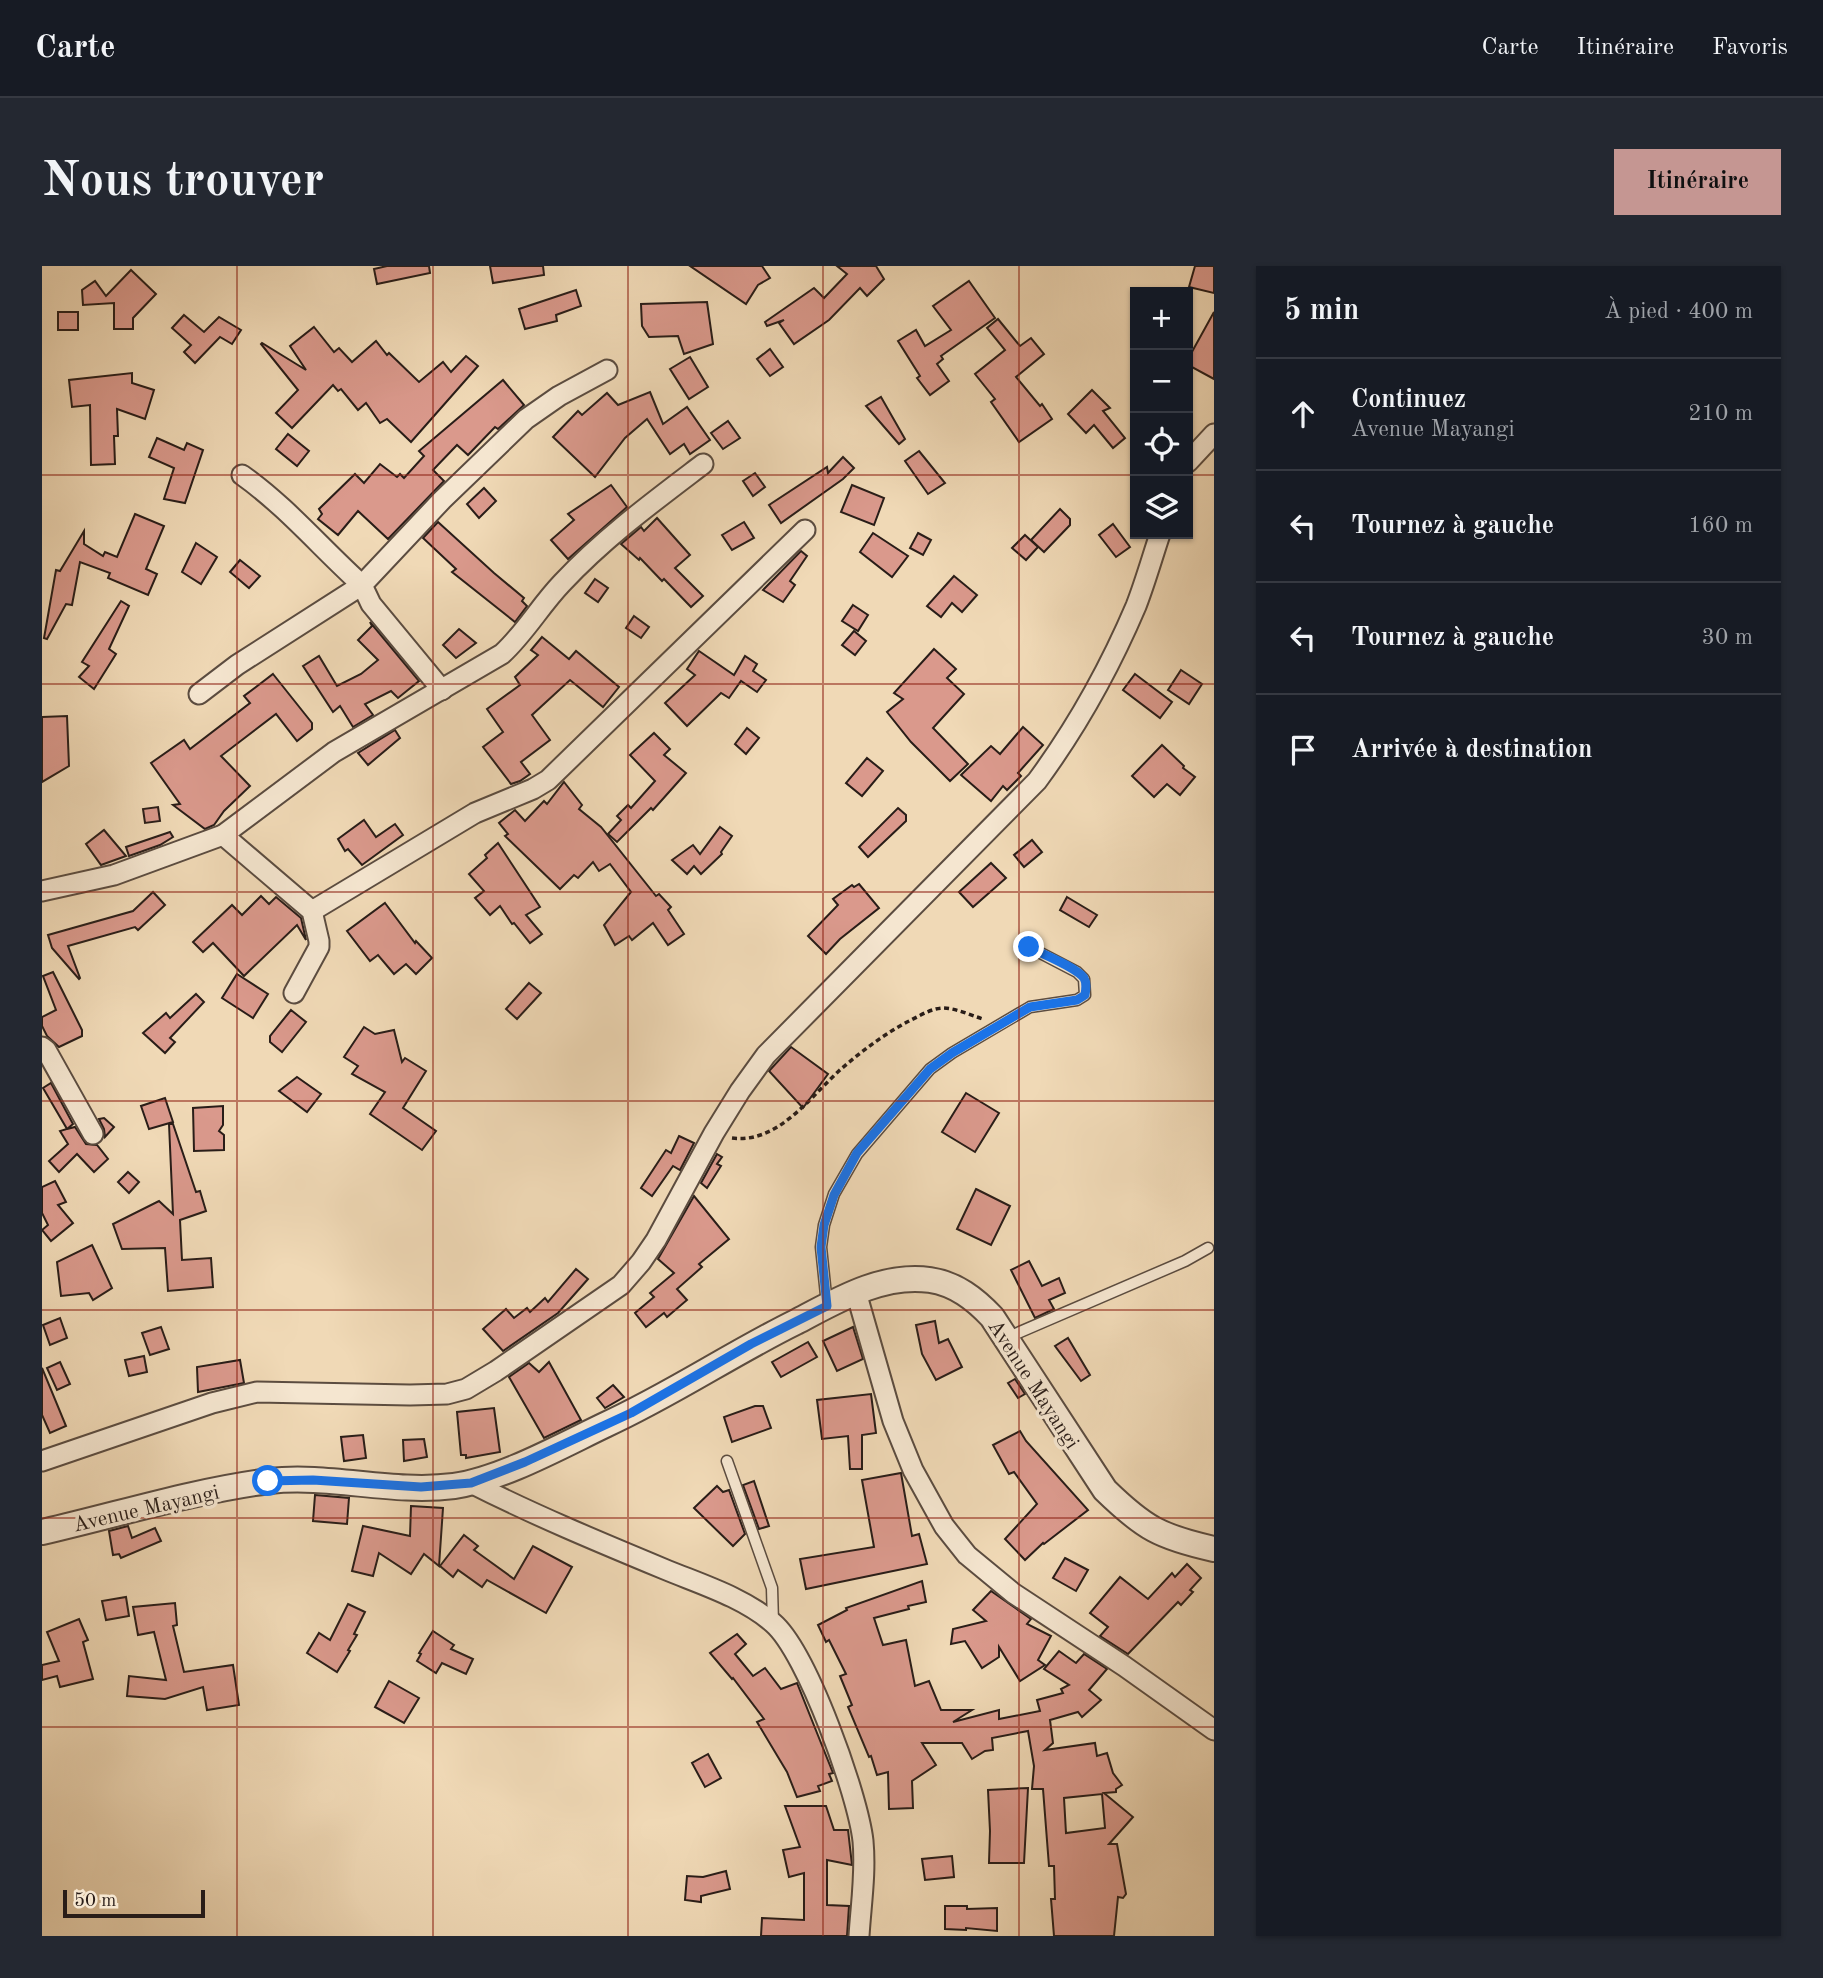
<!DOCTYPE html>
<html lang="fr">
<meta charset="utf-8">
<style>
:root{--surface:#171b24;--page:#242831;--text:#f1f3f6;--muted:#9ea1a6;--line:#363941;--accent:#c59692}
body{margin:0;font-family:"Old Standard TT",serif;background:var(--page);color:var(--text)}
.controls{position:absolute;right:21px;top:21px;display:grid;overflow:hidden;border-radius:0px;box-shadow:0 2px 5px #0004}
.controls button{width:63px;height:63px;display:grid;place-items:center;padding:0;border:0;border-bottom:2px solid var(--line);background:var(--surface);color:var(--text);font:35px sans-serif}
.scale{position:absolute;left:21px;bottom:18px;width:142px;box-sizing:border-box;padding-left:7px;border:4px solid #291d18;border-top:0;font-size:19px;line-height:24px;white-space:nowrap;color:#291d18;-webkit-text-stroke:5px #f5e6d0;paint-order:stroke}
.stop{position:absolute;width:21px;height:21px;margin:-16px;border:5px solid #1a73e8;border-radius:50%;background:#fff}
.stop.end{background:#1a73e8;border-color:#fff;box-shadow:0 2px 7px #0008}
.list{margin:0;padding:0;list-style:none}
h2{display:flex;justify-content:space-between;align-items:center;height:91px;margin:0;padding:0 28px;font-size:30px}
h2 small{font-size:23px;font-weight:400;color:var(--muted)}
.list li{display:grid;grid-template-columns:46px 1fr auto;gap:21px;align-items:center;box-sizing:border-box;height:112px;padding:0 28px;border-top:2px solid var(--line)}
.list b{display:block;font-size:26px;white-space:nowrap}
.list p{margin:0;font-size:23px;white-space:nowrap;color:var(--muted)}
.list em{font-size:23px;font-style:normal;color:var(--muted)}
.icon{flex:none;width:38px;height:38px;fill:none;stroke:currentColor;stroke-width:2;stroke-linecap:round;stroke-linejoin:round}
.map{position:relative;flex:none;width:1172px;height:1670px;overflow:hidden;border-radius:0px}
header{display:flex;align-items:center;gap:42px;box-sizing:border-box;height:98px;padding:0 35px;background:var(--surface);border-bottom:2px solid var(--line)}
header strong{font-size:33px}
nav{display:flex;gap:38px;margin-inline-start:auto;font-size:24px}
.intro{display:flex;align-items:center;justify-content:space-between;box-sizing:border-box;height:168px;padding:0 42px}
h1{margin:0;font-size:49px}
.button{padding:18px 32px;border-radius:0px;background:var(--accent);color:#111;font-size:24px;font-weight:700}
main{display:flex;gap:42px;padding:0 42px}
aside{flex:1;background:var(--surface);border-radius:0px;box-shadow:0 2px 5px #0004}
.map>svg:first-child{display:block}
</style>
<header>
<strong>Carte</strong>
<nav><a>Carte</a><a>Itinéraire</a><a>Favoris</a></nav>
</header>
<div class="intro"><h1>Nous trouver</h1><a class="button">Itinéraire</a></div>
<main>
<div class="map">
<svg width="1172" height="1670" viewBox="0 0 1172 1670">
<rect width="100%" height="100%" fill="#f0d9b6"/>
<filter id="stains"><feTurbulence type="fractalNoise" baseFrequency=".00286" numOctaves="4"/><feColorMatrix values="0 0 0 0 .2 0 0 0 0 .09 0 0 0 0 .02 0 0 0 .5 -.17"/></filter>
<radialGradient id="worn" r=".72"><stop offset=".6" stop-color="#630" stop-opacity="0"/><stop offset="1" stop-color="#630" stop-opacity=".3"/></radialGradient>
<g fill="#da998c" stroke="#291d18" stroke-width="2" fill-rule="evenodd">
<polygon points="345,0 387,0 388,7 335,18 332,3"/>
<polygon points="448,0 501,0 502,9 451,17"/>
<polygon points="648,0 720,0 728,12 716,19 704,38"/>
<polygon points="795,0 834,0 842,13 825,30 818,22 787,54 752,78 737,57 742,54 725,60 723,56 772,22 782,32 805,8"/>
<polygon points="1153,0 1172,0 1172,27 1147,21"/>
<polygon points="89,4 114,28 91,52 91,63 72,63 72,37 41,39 40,24 53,15 64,30"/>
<polygon points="927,15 953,52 899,90 901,93 895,98 907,115 888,129 875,112 878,110 856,75 874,64 883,80 909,64 891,40"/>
<polygon points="534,24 539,40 514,49 515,55 483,63 477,43"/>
<polygon points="665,36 671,78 642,88 636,70 607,71 600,60 599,38"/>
<rect x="16" y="46" width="20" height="18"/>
<polygon points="1172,46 1172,113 1146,99 1146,93"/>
<polygon points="142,49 162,66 177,51 199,64 190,78 178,71 153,97 142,86 149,79 130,62"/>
<polygon points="956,53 978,80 989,72 1002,88 974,111 998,140 1000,138 1010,153 977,176 949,136 953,133 933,108 963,84 945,62"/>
<polygon points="272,61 292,86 297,82 310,96 334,75 345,89 347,87 377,116 401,96 409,106 424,90 436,100 369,176 345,153 338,157 324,137 316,144 299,123 296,125 291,119 250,162 234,147 256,124 219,78 220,77 264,104 248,80"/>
<polygon points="728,83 741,101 728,110 715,93"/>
<polygon points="648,91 666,121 647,133 628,103"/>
<polygon points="90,107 90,117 112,124 103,153 75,143 76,170 72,170 73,198 49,199 48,139 30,141 27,114"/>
<polygon points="461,114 482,139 456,163 453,161 426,189 415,179 391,204 402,215 346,273 316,245 296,269 276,253 280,248 277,243 313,208 322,217 338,198 355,211 358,208 362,212 382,190 377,185"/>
<polygon points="1050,124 1068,142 1061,145 1083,172 1071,182 1052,159 1044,167 1026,148"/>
<polygon points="608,126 621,158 645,141 668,174 648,188 642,178 628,188 605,153 583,172 553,211 511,171 536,145 540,149 565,127 576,139"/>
<polygon points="839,131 863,173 857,178 824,140"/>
<polygon points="686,155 698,172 681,183 669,167"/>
<polygon points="246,168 267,185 255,200 234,183"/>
<polygon points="115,172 142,184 145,177 161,184 143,237 122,233 132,202 107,191"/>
<polygon points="877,185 903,217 886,228 863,195"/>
<polygon points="801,191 812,202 801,213 739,257 727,239 785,201 786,207"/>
<polygon points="713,207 723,221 711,230 701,215"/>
<polygon points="569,219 585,241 526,293 509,274 532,254 526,248"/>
<polygon points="810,219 842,232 832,259 799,246"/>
<polygon points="442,222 454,235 437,252 425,238"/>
<polygon points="1018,243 1028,253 1028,259 1002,286 989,274"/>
<polygon points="93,248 122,260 104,303 115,308 106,329 66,312 68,307 38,296 30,339 24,338 5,373 2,372 14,304 18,305 42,265 42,278 61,290 63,286 75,291"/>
<polygon points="615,252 648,289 633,302 661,330 649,341 622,313 620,315 598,292 597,294 579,278 599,261 602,265"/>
<polygon points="396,256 452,307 482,332 480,335 485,340 473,356 410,306 414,303 381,272"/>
<polygon points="702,256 712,272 690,284 680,269"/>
<polygon points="1071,258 1088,281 1074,291 1057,269"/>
<polygon points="831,267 866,290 850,311 818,286"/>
<polygon points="876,267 889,274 881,289 868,282"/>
<polygon points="983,269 996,281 984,294 970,282"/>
<polygon points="154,277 175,291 159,318 140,306"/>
<polygon points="759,285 765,290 748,315 753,319 741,336 721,324"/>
<polygon points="198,294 218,310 207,322 188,306"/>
<polygon points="912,310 935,329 920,346 910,337 899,351 885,340"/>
<polygon points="553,313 566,322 556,336 543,327"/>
<polygon points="79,335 87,340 67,383 74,388 52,423 37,411 47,400 40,396"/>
<polygon points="811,339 826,349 816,365 800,355"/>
<polygon points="592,350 607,361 599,372 584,362"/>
<polygon points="328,356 377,415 356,432 349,425 323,438 331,449 311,461 298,440 291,446 261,400 277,390 295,420 319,408 336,394 316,374 330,360"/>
<polygon points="417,363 434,377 414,392 401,379"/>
<polygon points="812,365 824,375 813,389 800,379"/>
<polygon points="500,371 527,393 534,385 577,421 561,441 528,414 490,449 508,474 479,496 488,508 478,515 469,518 441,481 461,466 445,443 478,419 473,411 496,389 489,384"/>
<polygon points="892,383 914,403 905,412 922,428 891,462 926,498 908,515 869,476 845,446 861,433 852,427"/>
<polygon points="657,385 692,409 703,390 715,398 711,405 724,414 715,426 699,415 687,432 679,427 645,460 623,437 653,409 645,403"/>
<polygon points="1139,404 1160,418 1147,438 1126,424"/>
<polygon points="231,408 270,457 270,463 255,475 234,448 179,490 208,520 182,545 172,559 163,563 131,539 138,538 109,497 142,474 148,483 208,437 202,430"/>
<polygon points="1093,408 1130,436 1118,452 1081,424"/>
<polygon points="25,450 27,500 0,516 0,451"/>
<polygon points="981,461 1001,479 976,507 979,510 965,524 961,520 949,535 919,509 949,480 958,488"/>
<polygon points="705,462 717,472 704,488 693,478"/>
<polygon points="353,464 358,472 326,499 316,487"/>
<polygon points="612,467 628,483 622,489 644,507 611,544 609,542 575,576 566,568 579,554 575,550 586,539 589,542 613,515 588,489"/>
<polygon points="1120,479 1142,500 1141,502 1153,511 1138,529 1125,518 1112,531 1090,510"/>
<polygon points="825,492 841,505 820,530 804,517"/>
<polygon points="522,516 540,539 537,543 559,561 614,630 617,628 629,641 626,644 642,668 626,679 611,657 590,674 587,670 573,679 562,659 589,626 568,598 557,605 551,596 536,612 532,609 518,623 463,570 466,568 457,557 473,544 483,555 502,535 505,538"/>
<polygon points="116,541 118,555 103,557 101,543"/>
<polygon points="856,542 864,549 864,555 826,591 817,581"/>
<polygon points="322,554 334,571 353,558 361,569 320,599 306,583 303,585 296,573"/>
<polygon points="678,561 690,570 679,586 680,588 659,608 652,600 645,608 630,594 651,579 658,588"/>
<polygon points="62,564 84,590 59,599 44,578"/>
<polygon points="128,566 131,571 118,579 87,590 84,581"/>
<polygon points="990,574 1000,586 982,601 972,589"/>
<polygon points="456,577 498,641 484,649 500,668 488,677 472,657 470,658 458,640 448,649 433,632 442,625 427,608 445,592 443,589"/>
<polygon points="949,597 964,612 931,641 917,626"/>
<polygon points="817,618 837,642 798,673 784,688 766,670 796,639 791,633 810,619 812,621"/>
<polygon points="111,626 123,639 96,664 93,661 26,680 38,712 37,713 10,682 6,669 91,645"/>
<polygon points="219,630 227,638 234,631 259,652 264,674 255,659 202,710 171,677 161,686 151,676 190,639 200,649"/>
<polygon points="1025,631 1055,649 1047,661 1018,644"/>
<polygon points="343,637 373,677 374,675 390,692 374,708 364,698 352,708 336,689 328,695 305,665"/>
<polygon points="11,706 40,764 40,770 17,781 5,770 0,760 0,751 14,744 1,710"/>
<polygon points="195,708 226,728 211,752 180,732"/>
<polygon points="487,717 499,727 475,753 464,743"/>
<polygon points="154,728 162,736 128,772 133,776 123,787 101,767 124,747 128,752"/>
<polygon points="249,744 264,756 240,786 228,776 228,770"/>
<polygon points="322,761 333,768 352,764 360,796 363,792 384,805 361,842 394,865 380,884 328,848 343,826 310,808 316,800 302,791"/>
<polygon points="749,781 786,808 761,842 727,805"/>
<polygon points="255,811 279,828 265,846 237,825"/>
<polygon points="9,817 31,858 25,863 33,861 44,878 55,879 66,893 52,906 35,888 17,906 7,895 26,878 18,865 25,863 1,822"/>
<polygon points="924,827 957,847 933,886 900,866"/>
<polygon points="123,832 131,856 107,863 99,840"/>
<polygon points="181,840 181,859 177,865 182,869 182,884 152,885 151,842"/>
<polygon points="62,852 72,861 63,871 62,863 57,853"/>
<polygon points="127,858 131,858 154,926 158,925 164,945 138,954 140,994 169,992 171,1021 126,1025 123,982 80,983 71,958 117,935 131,948"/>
<polygon points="637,870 652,877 638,904 631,900 610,930 599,922 624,884 629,887"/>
<polygon points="675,888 680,891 675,898 679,900 665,922 659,917"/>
<polygon points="86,906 97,916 87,927 76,916"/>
<polygon points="13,915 24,936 16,939 31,957 9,975 0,964 6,959 0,947 0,921"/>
<polygon points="934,923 968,940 949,979 915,963"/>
<polygon points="652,930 687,973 657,998 660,1001 635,1023 645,1034 625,1051 622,1047 604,1061 593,1047 612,1031 608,1027 632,1007 616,993"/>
<polygon points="50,979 70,1022 51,1034 47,1027 19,1030 15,996"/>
<polygon points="987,995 1000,1020 1017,1012 1023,1027 1007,1034 1012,1043 993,1052 969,1004"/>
<polygon points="534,1003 546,1013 516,1047 461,1085 441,1063 464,1043 472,1052 485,1042 488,1046 503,1032 506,1036"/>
<polygon points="18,1052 25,1072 8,1079 1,1059"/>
<polygon points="893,1055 897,1077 906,1073 920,1101 894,1114 880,1088 874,1059"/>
<polygon points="119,1061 127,1083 108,1089 100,1067"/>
<polygon points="811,1061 821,1093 795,1105 781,1075"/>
<polygon points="1026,1072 1048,1109 1039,1115 1013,1080"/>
<polygon points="766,1076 775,1091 739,1111 730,1096"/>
<polygon points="102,1090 105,1106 87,1110 83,1094"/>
<polygon points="198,1094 202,1117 156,1126 155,1101"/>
<polygon points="18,1096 28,1118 15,1124 5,1102"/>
<polygon points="507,1096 539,1154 502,1172 467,1111 487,1097 497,1106"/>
<polygon points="0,1102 24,1160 8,1167 0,1149"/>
<polygon points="973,1113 983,1128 976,1132 966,1117"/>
<polygon points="571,1119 582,1131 563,1142 555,1132"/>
<polygon points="829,1128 834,1167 820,1169 820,1203 808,1203 806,1170 780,1173 775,1134"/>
<polygon points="713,1140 721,1140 729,1162 690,1176 682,1151"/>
<polygon points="452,1142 458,1186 424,1192 424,1189 419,1189 415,1146"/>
<polygon points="978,1165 984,1175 1046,1244 1002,1278 1001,1277 983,1294 963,1273 995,1238 972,1206 967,1208 951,1179"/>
<polygon points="321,1169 324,1192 302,1195 299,1171"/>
<polygon points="382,1173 385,1191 362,1195 361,1174"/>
<polygon points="859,1207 870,1270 877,1268 885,1298 764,1323 758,1293 832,1281 820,1214"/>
<polygon points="712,1215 727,1260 717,1263 701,1219"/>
<polygon points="675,1220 681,1226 687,1224 703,1268 691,1280 652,1242"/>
<polygon points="273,1229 307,1232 305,1258 271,1255"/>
<polygon points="369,1240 401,1242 397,1300 382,1288 369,1308 337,1287 331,1310 310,1305 321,1260 368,1270"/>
<polygon points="86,1260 90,1272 113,1262 119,1275 79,1292 77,1288 71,1289 67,1265"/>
<polygon points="422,1269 436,1280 432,1284 472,1313 491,1280 530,1301 504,1347 445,1314 440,1321 416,1304 411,1311 398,1300"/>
<polygon points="1023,1292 1046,1304 1034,1325 1011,1312"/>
<polygon points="1145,1298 1159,1312 1148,1324 1151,1326 1139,1339 1136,1336 1086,1388 1058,1370 1066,1361 1048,1347 1078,1311 1106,1333 1130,1307 1133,1311"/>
<path d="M880 1315 884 1336 866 1340 867 1343 832 1352 841 1379 864 1374 873 1420 887 1415 899 1444H930L911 1456 957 1444V1453L998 1445 995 1434 1021 1427 1019 1423 1027 1419 1002 1403 1017 1385 1034 1397 1042 1388 1065 1403 1047 1424 1059 1434 1040 1451 1036 1446 1008 1454 1011 1477 1003 1484 1053 1477 1055 1490 1065 1487 1071 1507 1080 1519 1074 1523V1526L1062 1527 1091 1551 1067 1578H1075L1084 1628 1081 1632 1076 1631 1072 1670H1012L1009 1633H1013L1012 1600H1007L1001 1523H990L992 1500 986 1465 950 1472 951 1484 943 1485 930 1493 920 1477H880L894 1499 870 1515 871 1542 847 1543 846 1506 835 1509 829 1490 827 1491 806 1441 810 1439 798 1410 804 1408 787 1374 784 1376 776 1359 805 1344 804 1342ZM1060 1528 1063 1562 1024 1567 1022 1532Z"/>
<polygon points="949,1325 989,1353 985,1358 1009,1370 996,1394 1003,1399 978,1415 957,1381 957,1391 940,1402 923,1375 909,1378 911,1363 944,1355 931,1344"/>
<polygon points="84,1331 87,1350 64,1354 60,1335"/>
<polygon points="133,1337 135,1359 131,1360 142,1406 191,1399 197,1439 165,1444 161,1421 123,1433 85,1430 87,1410 124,1414 112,1366 96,1369 91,1341"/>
<polygon points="306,1338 323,1346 312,1368 315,1369 306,1384 308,1385 295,1406 265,1387 277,1367 288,1374"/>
<polygon points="37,1353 46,1374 41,1376 51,1413 18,1421 15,1410 0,1414 0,1399 17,1395 5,1366"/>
<polygon points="391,1365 412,1379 409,1383 431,1393 424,1408 400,1397 394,1407 375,1395 379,1388 377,1387"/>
<polygon points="695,1368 704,1378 693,1388 711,1410 723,1402 739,1423 755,1417 791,1507 787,1508 790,1515 776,1520 778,1525 755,1531 745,1506 715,1456 722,1453 691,1412 690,1413 668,1387"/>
<polygon points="347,1415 377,1432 362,1457 333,1441"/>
<polygon points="666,1488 679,1512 663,1521 650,1497"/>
<polygon points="986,1522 982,1597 947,1597 948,1565 946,1524"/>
<polygon points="743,1540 784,1540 792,1564 806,1564 810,1599 785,1594 785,1639 807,1640 805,1670 719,1670 720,1652 762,1654 762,1607 747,1611 741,1584 758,1581"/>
<polygon points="910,1590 912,1611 883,1614 880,1593"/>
<polygon points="684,1605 688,1623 659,1630 659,1636 643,1634 645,1610 661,1611"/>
<polygon points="903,1640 925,1640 925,1643 955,1642 955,1665 924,1662 924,1664 903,1663"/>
</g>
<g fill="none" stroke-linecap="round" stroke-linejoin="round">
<defs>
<g id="service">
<polyline points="785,1039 779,981 782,959 792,928 815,888 888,803 910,787 988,741 1035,734 1043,729 1042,713 1035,706 987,681"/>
<polyline points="964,1072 1143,995 1166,982"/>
<polyline points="685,1195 730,1322 731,1357"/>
</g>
<g id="minor">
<polyline points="1146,196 1172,168"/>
<polyline points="400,424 329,338 320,319 400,234 484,153 517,130 565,104"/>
<path d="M157 428 195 399 320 319C279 282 245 241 200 209"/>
<polyline points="181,569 270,645 277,675 277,681 252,727"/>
<path d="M0 625 72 609 181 569 292 486 460 388C483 367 498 340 520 317 562 272 611 236 661 198"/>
<polyline points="270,645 433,547 491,523 506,514 763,264"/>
<polyline points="0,781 4,784 51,868"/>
<polyline points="814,1026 851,1155 871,1204 902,1260 925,1289 971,1327 1082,1400 1172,1464"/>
<path d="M0 1195 170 1137 215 1126 368 1129 405 1128 424 1123 454 1105 579 1019 599 996 614 974 672 867 698 825 724 789 995 515C1034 462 1068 401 1094 340 1103 317 1110 292 1118 268"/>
<path d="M429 1217C492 1249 557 1276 622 1303 658 1318 701 1331 731 1357 765 1386 816 1529 821 1575 824 1607 819 1638 817 1670"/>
</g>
<path id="tertiary" d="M0 1266C75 1249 150 1225 227 1215 288 1208 350 1228 412 1220 460 1213 519 1180 563 1159 629 1129 689 1088 754 1056 794 1035 840 1007 888 1014 914 1018 933 1033 950 1051L1063 1224C1102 1262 1118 1271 1172 1283"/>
</defs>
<use href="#service" stroke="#5b4c40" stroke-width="13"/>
<use href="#minor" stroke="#5b4c40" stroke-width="23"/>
<use href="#tertiary" stroke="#5b4c40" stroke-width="28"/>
<path stroke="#291d18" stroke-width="3.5" stroke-dasharray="5 3.5" stroke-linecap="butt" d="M690 872C736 878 768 831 799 803 820 785 841 769 865 756 876 751 887 743 900 742 914 742 928 749 941 753"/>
<use href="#service" stroke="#f5e6d0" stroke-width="10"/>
<use href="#minor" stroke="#f5e6d0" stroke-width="19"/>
<use href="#tertiary" stroke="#f5e6d0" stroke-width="24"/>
</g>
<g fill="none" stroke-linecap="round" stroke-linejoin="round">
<path stroke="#1a73e8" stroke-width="9" d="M226 1215 271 1214 379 1221 429 1217 483 1196 589 1147 709 1078 785 1040 779 981 782 959 792 929 815 887 888 803 910 787 988 741 1035 734 1043 729C1044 723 1045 717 1042 712 1034 701 1000 688 987 681"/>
</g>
<path fill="none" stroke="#8f2418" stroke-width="2" stroke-opacity="0.55" d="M195 0V1670M391 0V1670M586 0V1670M781 0V1670M977 0V1670M0 209H1093M1146 209H1172M0 418H1172M0 626H1172M0 835H1172M0 1044H1172M0 1252H1172M0 1461H1172"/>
<g text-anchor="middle" stroke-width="7" stroke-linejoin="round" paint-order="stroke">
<g font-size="21" fill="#291d18" stroke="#f5e6d0">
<text transform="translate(992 1118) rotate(57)" y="7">Avenue Mayangi</text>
<text transform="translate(104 1242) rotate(-13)" y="7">Avenue Mayangi</text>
</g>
</g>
<rect width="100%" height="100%" filter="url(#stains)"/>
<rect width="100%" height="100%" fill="url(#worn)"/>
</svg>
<div class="controls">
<button>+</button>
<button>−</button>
<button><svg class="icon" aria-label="locate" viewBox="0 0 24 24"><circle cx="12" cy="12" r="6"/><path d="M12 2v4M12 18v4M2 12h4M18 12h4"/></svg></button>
<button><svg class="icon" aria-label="layers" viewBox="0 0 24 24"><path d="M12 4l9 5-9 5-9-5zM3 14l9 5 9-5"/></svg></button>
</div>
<div class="scale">50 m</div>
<div class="stop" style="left:226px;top:1215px"></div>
<div class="stop end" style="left:987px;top:681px"></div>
</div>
<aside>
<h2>5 min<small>À pied · 400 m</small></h2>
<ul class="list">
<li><svg class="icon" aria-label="ahead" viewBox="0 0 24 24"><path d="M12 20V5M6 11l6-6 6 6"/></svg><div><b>Continuez</b><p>Avenue Mayangi</p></div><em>210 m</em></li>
<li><svg class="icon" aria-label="left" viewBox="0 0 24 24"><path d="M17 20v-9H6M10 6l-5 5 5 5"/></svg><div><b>Tournez à gauche</b></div><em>160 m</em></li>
<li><svg class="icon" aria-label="left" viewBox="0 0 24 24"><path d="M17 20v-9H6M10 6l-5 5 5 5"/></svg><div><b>Tournez à gauche</b></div><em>30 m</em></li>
<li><svg class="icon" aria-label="arrive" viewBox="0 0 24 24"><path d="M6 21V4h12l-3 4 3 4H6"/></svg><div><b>Arrivée à destination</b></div></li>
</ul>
</aside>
</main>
